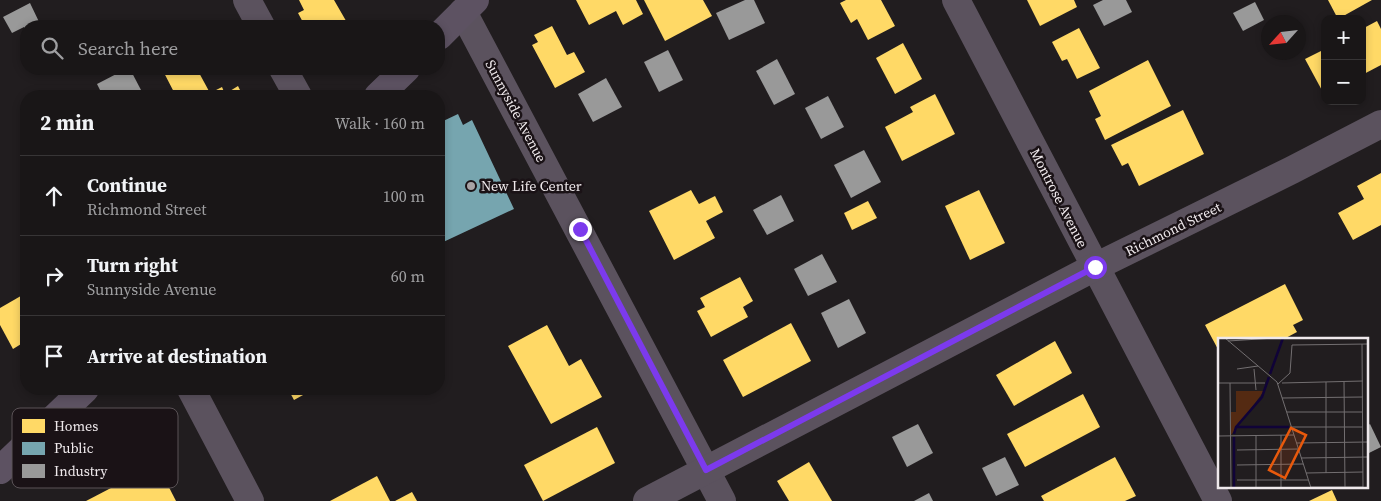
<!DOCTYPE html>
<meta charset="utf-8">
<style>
:root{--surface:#191617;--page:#221f20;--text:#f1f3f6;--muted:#9f9fa1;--line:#373536}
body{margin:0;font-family:"Source Serif 4",serif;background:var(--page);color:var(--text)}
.controls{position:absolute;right:15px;top:15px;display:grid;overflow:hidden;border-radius:10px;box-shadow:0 2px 8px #0003}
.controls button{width:45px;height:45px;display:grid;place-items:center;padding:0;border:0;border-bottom:1px solid var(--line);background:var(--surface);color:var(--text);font:25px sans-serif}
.compass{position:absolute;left:1261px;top:15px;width:45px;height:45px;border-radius:50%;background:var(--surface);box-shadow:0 2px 8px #0003;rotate:243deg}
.stop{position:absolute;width:15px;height:15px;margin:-11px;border:4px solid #7c3aed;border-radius:50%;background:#fff}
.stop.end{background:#7c3aed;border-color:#fff;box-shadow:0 1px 5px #0008}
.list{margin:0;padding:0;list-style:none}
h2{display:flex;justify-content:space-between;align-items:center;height:65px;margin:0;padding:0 20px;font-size:21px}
h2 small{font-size:16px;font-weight:400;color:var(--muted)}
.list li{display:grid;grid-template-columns:32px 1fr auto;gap:15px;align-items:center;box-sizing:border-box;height:80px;padding:0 20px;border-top:1px solid var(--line)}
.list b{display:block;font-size:19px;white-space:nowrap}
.list p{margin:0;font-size:16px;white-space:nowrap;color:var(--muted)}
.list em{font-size:16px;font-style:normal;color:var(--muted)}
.icon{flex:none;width:28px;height:28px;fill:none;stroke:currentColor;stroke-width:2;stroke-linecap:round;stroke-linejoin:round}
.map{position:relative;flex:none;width:1381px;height:501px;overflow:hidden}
.search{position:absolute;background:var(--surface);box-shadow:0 2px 8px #0003;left:20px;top:20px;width:425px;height:55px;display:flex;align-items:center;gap:12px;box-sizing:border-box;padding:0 18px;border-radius:20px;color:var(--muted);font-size:19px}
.panel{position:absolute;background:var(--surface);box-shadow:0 2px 8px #0003;left:20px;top:90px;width:425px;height:305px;border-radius:20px}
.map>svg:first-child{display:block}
</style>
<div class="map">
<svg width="1381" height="501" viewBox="0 0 1381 501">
<rect width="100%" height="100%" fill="#211d1f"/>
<g fill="#ffd966">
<polygon points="299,0 334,0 349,26 305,26 298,13 304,10"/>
<polygon points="576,0 636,0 643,14 623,25 616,11 589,25"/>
<polygon points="644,0 703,0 712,16 665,41"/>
<polygon points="846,0 881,0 895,26 868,40 857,19 851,23 840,3"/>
<polygon points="1027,0 1074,0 1077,7 1040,26"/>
<polygon points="1328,0 1372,0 1338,19"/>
<polygon points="1377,21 1381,29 1381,65 1362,75 1362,29"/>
<polygon points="552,26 567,55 574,52 585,72 555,88 532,45 538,42 534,35"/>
<polygon points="1079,28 1100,68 1077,79 1067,59 1062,61 1052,42"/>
<polygon points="903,43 922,79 895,94 876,58"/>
<polygon points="1325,49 1325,96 1305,59"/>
<polygon points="1148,60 1171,106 1105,140 1095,119 1101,116 1089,91"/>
<polygon points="162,69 187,69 188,71 197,69 210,93 222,87 225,94 238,86 243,96 190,96 188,93 181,96 176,96"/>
<polygon points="935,94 955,134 902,161 885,127 913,112 910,107"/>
<polygon points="1183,110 1204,154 1139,186 1128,163 1122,166 1111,145"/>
<polygon points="1381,173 1381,225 1353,240 1338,213 1364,199 1357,186"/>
<polygon points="691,190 699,204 715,196 723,212 706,221 715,238 674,260 649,211"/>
<polygon points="979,190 1005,243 970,260 945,206"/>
<polygon points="868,201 877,218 852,230 844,213"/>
<polygon points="26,233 26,247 21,235"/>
<polygon points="740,277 753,301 743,307 748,317 711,337 697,311 705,307 700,298"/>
<polygon points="1285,284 1303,320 1293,325 1297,332 1282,340 1220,340 1220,353 1205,325"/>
<polygon points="26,293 26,341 13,349 0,325 0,308"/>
<polygon points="791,323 811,361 743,397 723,360"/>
<polygon points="547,325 569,366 581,359 602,397 551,424 508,346"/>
<polygon points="1055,341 1072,373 1014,406 996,375"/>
<polygon points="288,389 314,389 294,400"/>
<polygon points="1083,394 1100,427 1025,467 1007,434"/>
<polygon points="597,427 615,463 543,501 524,465"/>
<polygon points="1115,457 1136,496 1125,501 1044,501 1041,496"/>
<polygon points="809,462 832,501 789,501 777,481"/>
<polygon points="157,464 176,501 86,501"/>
<polygon points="377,476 390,501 330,501"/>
<polygon points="1332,490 1337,501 1309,501"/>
<polygon points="412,492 417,501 395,501"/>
</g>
<polygon fill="#76a5af" points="458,114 463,125 472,120 514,209 439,244 439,136 440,135 439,123"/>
<g fill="#999">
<polygon points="745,0 754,0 765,23 729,40 716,13"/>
<polygon points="1103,0 1126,0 1132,12 1104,26 1093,5"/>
<polygon points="1255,2 1264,20 1243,31 1233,13"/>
<polygon points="30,3 41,26 26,26 26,31 24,27 12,33 3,17"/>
<polygon points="668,50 683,80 659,92 644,62"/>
<polygon points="777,59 795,94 774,105 756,71"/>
<polygon points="126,69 130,69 141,90 130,96 103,96 97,84"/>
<polygon points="606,78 622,107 593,122 578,94"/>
<polygon points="828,96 844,127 821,139 805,108"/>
<polygon points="864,150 881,182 851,198 834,165"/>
<polygon points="781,195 794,221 767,235 753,210"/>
<polygon points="822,254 837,282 808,296 794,269"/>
<polygon points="849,299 866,333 838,348 821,313"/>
<polygon points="918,424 933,453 907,467 892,437"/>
<polygon points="1370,424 1381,447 1367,454 1367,426"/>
<polygon points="1005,457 1019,485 996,496 982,468"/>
<polygon points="929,493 933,501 914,501"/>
</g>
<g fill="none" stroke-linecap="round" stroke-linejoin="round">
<g stroke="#5b525e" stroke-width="28">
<polyline points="247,0 261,26"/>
<polyline points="956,0 1218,501"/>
<polyline points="463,12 722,501"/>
<polyline points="283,69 298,96"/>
<polyline points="191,389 250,501"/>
<polyline points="647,501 1095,267 1292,170 1381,124"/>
</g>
<g stroke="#5d5262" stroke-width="28">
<polyline points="439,36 475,0"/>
<polyline points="378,96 406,69"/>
<polyline points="0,470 85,389"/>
</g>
</g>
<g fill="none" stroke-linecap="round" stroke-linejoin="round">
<polyline stroke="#7c3aed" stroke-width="6" points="580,229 706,470 1095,267"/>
</g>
<circle fill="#a7a2a4" stroke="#1a1216" stroke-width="2" cx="471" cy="186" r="5"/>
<g text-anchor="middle" stroke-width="5" stroke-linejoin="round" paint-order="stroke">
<g font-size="14" fill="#efe9ec" stroke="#1a1216">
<text transform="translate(516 111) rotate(62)" y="5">Sunnyside Avenue</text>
<text transform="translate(1059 198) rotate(63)" y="5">Montrose Avenue</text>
<text transform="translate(1173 229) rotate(-26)" y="5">Richmond Street</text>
</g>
<g font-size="14" fill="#efe9ec" stroke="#1a1216" text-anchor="start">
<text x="481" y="191">New Life Center</text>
</g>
</g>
<g transform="translate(1218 338)">
<rect width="150" height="150" fill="#211d1f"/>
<path d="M18 53H46L13 97V74H18Z" fill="#542a12"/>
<path fill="none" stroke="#100338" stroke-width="2.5" d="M52 36 65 0M19 89H71M16 96 18 89 44 59 51 39M16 99V150"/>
<path fill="none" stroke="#736f71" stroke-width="1" d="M7 0 59 44 93 150M10 3 57 0M144 6 145 150M19 31 40 28M36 31 38 52M108 44V135M126 44 127 150M0 45H47M12 45 13 150M64 45 145 43M60 46 72 35 74 7 150 6M64 60 145 59M69 74H145M74 89H145M63 97V150M0 98 76 97M38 98V150M79 105 150 104M19 112 81 111M83 120 150 119M19 127 85 126M88 135 145 134M19 142H90M93 149H145"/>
<path fill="#e8590c" fill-opacity="0.15" stroke="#e8590c" stroke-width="2.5" d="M73 90 88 97 67 140 51 132Z"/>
<rect width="150" height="150" fill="none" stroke="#efe9ec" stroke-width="2.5"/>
</g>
<rect x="12" y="408" width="166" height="80" rx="8" fill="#1a1216" stroke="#5a5256" stroke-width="1"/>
<rect x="22" y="419" width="23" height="14" fill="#ffd966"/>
<rect x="22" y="442" width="23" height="13" fill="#76a5af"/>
<rect x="22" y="464" width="23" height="14" fill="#999"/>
<g font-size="14" fill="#efe9ec">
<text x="54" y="431">Homes</text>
<text x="54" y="453">Public</text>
<text x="54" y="476">Industry</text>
</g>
</svg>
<div class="controls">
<button>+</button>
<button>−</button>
</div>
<svg class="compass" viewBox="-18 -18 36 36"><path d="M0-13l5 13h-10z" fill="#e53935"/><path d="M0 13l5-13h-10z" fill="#9f9fa1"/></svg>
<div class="stop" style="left:1095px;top:267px"></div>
<div class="stop end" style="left:580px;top:229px"></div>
<div class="search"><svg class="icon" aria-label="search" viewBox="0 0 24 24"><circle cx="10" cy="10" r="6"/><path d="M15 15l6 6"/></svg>Search here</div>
<section class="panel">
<h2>2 min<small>Walk · 160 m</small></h2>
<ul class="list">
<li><svg class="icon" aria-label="ahead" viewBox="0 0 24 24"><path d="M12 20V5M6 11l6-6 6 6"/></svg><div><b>Continue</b><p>Richmond Street</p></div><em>100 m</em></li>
<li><svg class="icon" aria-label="right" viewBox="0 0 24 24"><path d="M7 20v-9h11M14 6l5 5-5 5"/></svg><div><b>Turn right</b><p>Sunnyside Avenue</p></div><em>60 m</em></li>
<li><svg class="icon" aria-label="arrive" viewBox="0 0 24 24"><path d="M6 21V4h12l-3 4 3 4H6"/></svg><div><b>Arrive at destination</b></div></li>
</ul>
</section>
</div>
